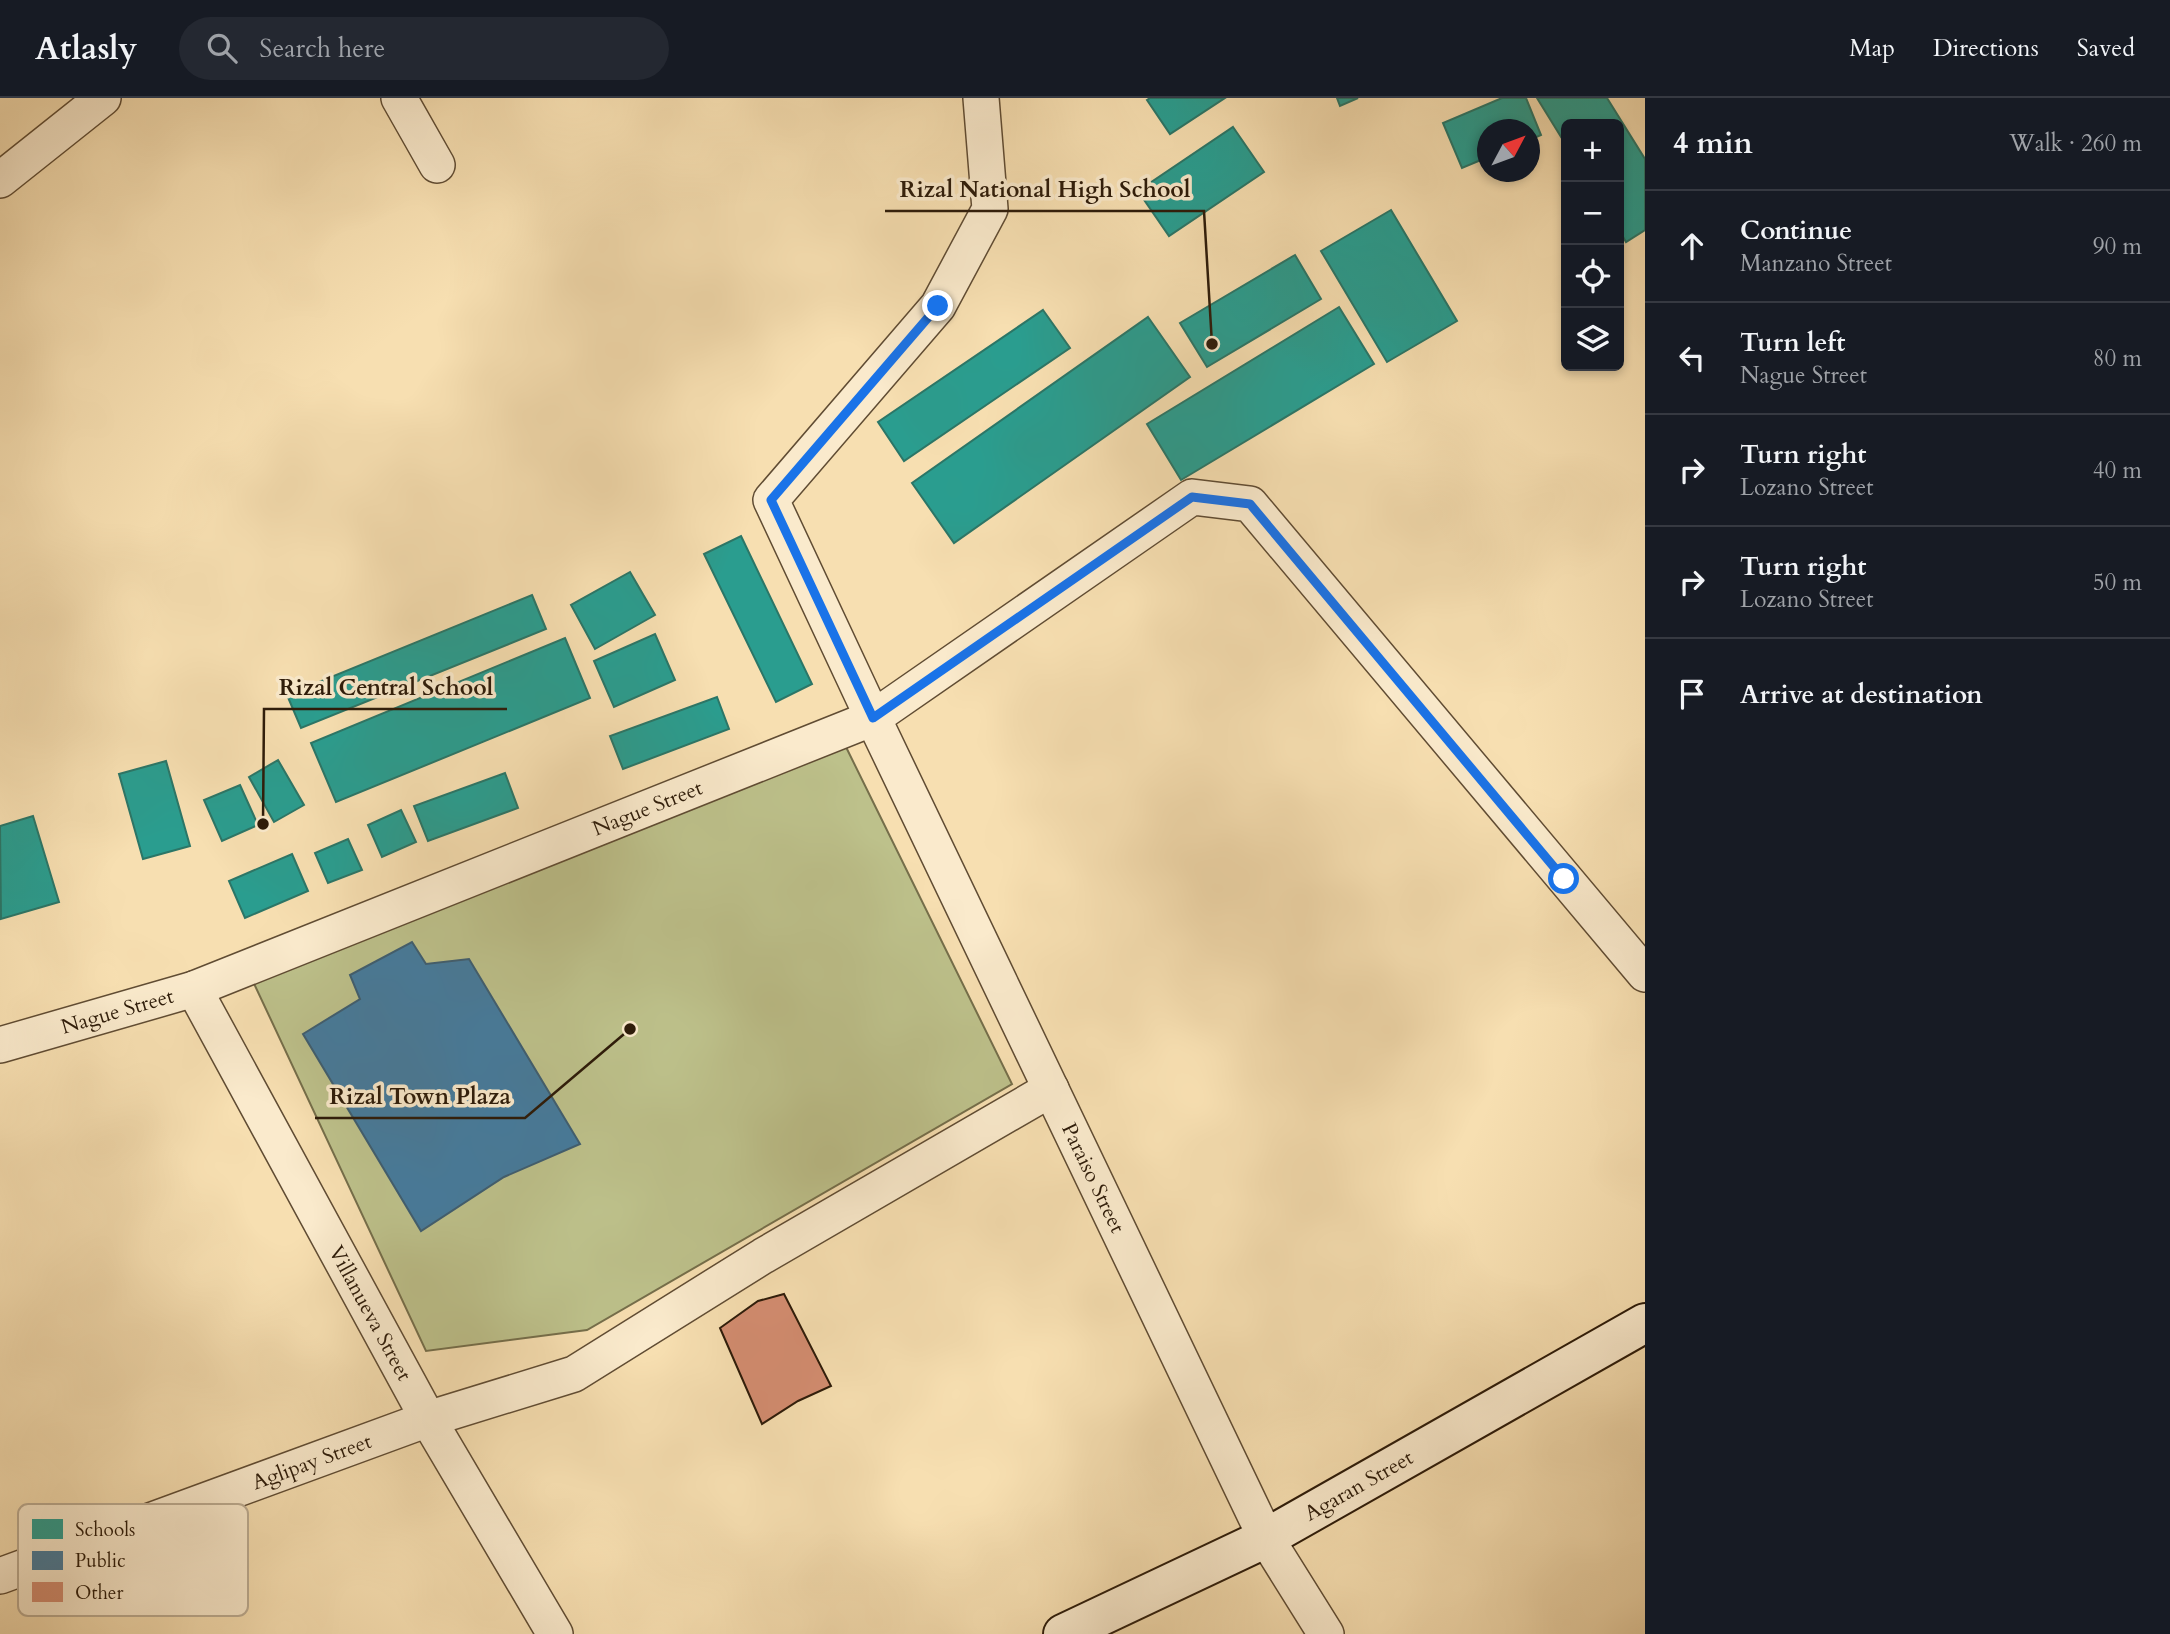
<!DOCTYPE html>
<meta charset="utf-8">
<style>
:root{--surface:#171b24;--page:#242831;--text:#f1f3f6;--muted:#9ea1a6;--line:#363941}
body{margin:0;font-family:Cardo,serif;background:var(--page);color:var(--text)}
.controls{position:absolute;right:21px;top:21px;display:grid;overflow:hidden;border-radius:10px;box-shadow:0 4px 10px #0003}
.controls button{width:63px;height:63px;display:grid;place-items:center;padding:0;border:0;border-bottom:2px solid var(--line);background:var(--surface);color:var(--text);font:35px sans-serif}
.compass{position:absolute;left:1477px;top:21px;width:63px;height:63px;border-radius:50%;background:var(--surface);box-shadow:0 4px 10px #0003;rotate:49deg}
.stop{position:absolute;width:21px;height:21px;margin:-16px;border:5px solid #1a73e8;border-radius:50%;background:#fff}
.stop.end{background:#1a73e8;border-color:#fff;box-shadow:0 2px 7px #0008}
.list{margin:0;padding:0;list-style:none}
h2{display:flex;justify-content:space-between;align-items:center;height:91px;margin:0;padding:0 28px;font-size:30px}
h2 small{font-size:23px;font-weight:400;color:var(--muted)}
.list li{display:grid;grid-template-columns:46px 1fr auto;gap:21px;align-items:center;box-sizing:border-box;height:112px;padding:0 28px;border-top:2px solid var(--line)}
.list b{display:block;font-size:26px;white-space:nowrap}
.list p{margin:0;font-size:23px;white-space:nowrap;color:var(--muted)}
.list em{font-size:23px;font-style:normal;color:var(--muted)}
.icon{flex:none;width:38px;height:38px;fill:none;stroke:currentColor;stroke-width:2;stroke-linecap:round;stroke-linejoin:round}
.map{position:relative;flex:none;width:1645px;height:1536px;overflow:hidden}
header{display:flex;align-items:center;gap:42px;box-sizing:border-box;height:98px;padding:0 35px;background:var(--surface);border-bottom:2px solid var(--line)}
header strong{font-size:33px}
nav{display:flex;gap:38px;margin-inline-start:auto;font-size:24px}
.search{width:490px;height:63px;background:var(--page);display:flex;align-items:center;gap:18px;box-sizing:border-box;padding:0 24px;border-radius:38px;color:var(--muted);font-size:26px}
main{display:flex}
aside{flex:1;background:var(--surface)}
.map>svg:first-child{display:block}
</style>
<header>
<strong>Atlasly</strong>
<div class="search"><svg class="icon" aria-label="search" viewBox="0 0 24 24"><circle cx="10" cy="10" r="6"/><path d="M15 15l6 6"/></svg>Search here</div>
<nav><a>Map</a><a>Directions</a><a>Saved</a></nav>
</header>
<main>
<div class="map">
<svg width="1645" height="1536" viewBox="0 0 1645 1536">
<rect width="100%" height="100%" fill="#f7dfb1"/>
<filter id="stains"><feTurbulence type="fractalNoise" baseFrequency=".00286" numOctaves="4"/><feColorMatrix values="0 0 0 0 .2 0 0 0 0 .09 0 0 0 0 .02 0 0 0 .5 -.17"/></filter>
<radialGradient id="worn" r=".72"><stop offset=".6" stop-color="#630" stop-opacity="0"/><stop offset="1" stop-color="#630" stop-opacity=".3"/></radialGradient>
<polygon fill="#bdc18b" stroke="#756e4a" stroke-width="2" points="845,647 1012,986 587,1232 426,1253 250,877"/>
<g fill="#2a9d8f" stroke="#2b7667" stroke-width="2">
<polygon points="1150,0 1225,0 1170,36 1147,2"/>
<polygon points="1337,0 1358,0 1340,8"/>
<polygon points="1502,0 1526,0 1541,37 1530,42 1530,32 1488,32 1488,59 1462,70 1443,25"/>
<polygon points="1537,0 1607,0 1645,61 1645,132 1626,144 1619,132 1619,26 1566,26 1566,47"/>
<polygon points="1233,29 1264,74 1169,138 1138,93"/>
<polygon points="1391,112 1457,223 1387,264 1321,153"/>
<polygon points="1295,157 1321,201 1207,269 1180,225"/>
<polygon points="1339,209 1374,266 1181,382 1147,326"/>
<polygon points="1043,212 1070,250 904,363 878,324"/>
<polygon points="1148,219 1190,279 954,445 912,385"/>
<polygon points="741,438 812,586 776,604 704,456"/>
<polygon points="630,474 655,517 595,551 571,507"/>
<polygon points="532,497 546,531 301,630 287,597"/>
<polygon points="655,536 675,582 614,609 594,563"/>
<polygon points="565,540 590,600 336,704 311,645"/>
<polygon points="717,599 729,631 623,671 610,638"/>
<polygon points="278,662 304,707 274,724 249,679"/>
<polygon points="166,663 190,748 143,761 119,676"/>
<polygon points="505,675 518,710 428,743 414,708"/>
<polygon points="240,687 258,727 222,743 204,702"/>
<polygon points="401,712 416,744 382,759 368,727"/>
<polygon points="33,718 59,804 1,821 0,728"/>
<polygon points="348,741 362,772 328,785 315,755"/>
<polygon points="292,756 308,793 245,820 229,783"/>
</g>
<polygon fill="#457b9d" stroke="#3e5e71" stroke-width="2" points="412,844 426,866 469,861 580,1046 504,1079 421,1133 303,936 360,901 350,877"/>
<polygon fill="#d48d71" stroke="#2d1b09" stroke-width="2" points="784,1196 831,1288 798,1303 762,1326 720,1230 758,1203"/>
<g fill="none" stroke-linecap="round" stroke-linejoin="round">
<defs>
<g id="minor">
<polyline points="399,0 437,67"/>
<path id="s1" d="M981 0 990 111 938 208 771 402 873 620 1266 1440 1326 1536"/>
<polyline points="0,82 103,0"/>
<path id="s2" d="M194 891 428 1321 555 1536"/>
<path id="s3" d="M0 947 194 891 873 620 1192 399 1250 406 1645 876"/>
<path id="s4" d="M0 1478 428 1321 574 1276 763 1158 1051 991"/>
</g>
<g id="secondary">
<path id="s5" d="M1063 1536 1266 1440 1645 1225"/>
</g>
</defs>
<use href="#minor" stroke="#604c33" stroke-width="38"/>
<use href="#secondary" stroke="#2d1b09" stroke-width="42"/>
<use href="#minor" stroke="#faeacc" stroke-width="35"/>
<use href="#secondary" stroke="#faeacc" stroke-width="38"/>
</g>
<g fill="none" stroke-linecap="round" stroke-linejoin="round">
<polyline stroke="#1a73e8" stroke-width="9" points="938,208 771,402 873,620 1192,399 1250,406 1564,781"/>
</g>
<g text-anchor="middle" stroke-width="7" stroke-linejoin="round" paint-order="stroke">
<g font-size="21" fill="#2d1b09" stroke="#faeacc">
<text dy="7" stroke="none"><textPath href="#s3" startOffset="690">Nague Street</textPath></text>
<text dy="7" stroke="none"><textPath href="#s3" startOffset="122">Nague Street</textPath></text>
<text dy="7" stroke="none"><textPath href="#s1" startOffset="1228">Paraiso Street</textPath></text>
<text dy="7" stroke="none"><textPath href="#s2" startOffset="369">Villanueva Street</textPath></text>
<text dy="7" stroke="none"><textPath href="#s4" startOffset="332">Aglipay Street</textPath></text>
<text dy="7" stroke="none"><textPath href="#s5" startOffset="331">Agaran Street</textPath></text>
</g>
</g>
<rect x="18" y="1406" width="230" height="112" rx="10" fill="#faeacc" stroke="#bcac92" stroke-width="2"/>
<rect x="32" y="1421" width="31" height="20" fill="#2a9d8f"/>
<rect x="32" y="1453" width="31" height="19" fill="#457b9d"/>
<rect x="32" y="1484" width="31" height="20" fill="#d48d71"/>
<g font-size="19" fill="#2d1b09">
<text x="75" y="1438">Schools</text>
<text x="75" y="1469">Public</text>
<text x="75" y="1501">Other</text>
</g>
<path fill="none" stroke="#2d1b09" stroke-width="2.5" d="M1212 246L1204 113H885M263 726L264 611H507M630 931L525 1020H315"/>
<g fill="#2d1b09" stroke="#faeacc" stroke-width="2.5">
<circle cx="1212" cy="246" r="7"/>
<circle cx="263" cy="726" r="7"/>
<circle cx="630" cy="931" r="7"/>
</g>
<g font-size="23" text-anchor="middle" font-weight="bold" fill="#2d1b09" stroke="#faeacc" stroke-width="7" stroke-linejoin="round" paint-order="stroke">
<text x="1045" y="99">Rizal National High School</text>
<text x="386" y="597">Rizal Central School</text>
<text x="420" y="1006">Rizal Town Plaza</text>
</g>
<rect width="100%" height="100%" filter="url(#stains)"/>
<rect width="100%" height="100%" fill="url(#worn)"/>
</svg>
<div class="controls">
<button>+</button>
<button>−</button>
<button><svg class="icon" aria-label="locate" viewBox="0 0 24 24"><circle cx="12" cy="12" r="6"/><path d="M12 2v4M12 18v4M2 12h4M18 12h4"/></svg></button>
<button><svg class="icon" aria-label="layers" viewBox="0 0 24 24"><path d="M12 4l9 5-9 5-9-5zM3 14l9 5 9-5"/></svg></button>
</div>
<svg class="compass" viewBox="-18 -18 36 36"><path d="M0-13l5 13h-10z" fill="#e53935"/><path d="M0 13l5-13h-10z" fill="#9ea1a6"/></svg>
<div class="stop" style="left:1564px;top:781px"></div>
<div class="stop end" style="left:938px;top:208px"></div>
</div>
<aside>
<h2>4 min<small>Walk · 260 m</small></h2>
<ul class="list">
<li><svg class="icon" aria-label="ahead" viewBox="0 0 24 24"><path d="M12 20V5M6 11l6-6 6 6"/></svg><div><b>Continue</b><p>Manzano Street</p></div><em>90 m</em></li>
<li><svg class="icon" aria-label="left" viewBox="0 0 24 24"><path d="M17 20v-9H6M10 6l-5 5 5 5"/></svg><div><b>Turn left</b><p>Nague Street</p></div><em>80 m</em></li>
<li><svg class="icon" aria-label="right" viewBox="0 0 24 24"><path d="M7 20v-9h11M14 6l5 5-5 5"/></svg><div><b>Turn right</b><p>Lozano Street</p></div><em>40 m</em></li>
<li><svg class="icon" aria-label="right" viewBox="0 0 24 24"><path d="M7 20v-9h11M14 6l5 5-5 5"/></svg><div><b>Turn right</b><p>Lozano Street</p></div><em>50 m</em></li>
<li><svg class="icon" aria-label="arrive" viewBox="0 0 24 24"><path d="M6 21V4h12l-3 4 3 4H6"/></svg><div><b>Arrive at destination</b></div></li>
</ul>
</aside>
</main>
